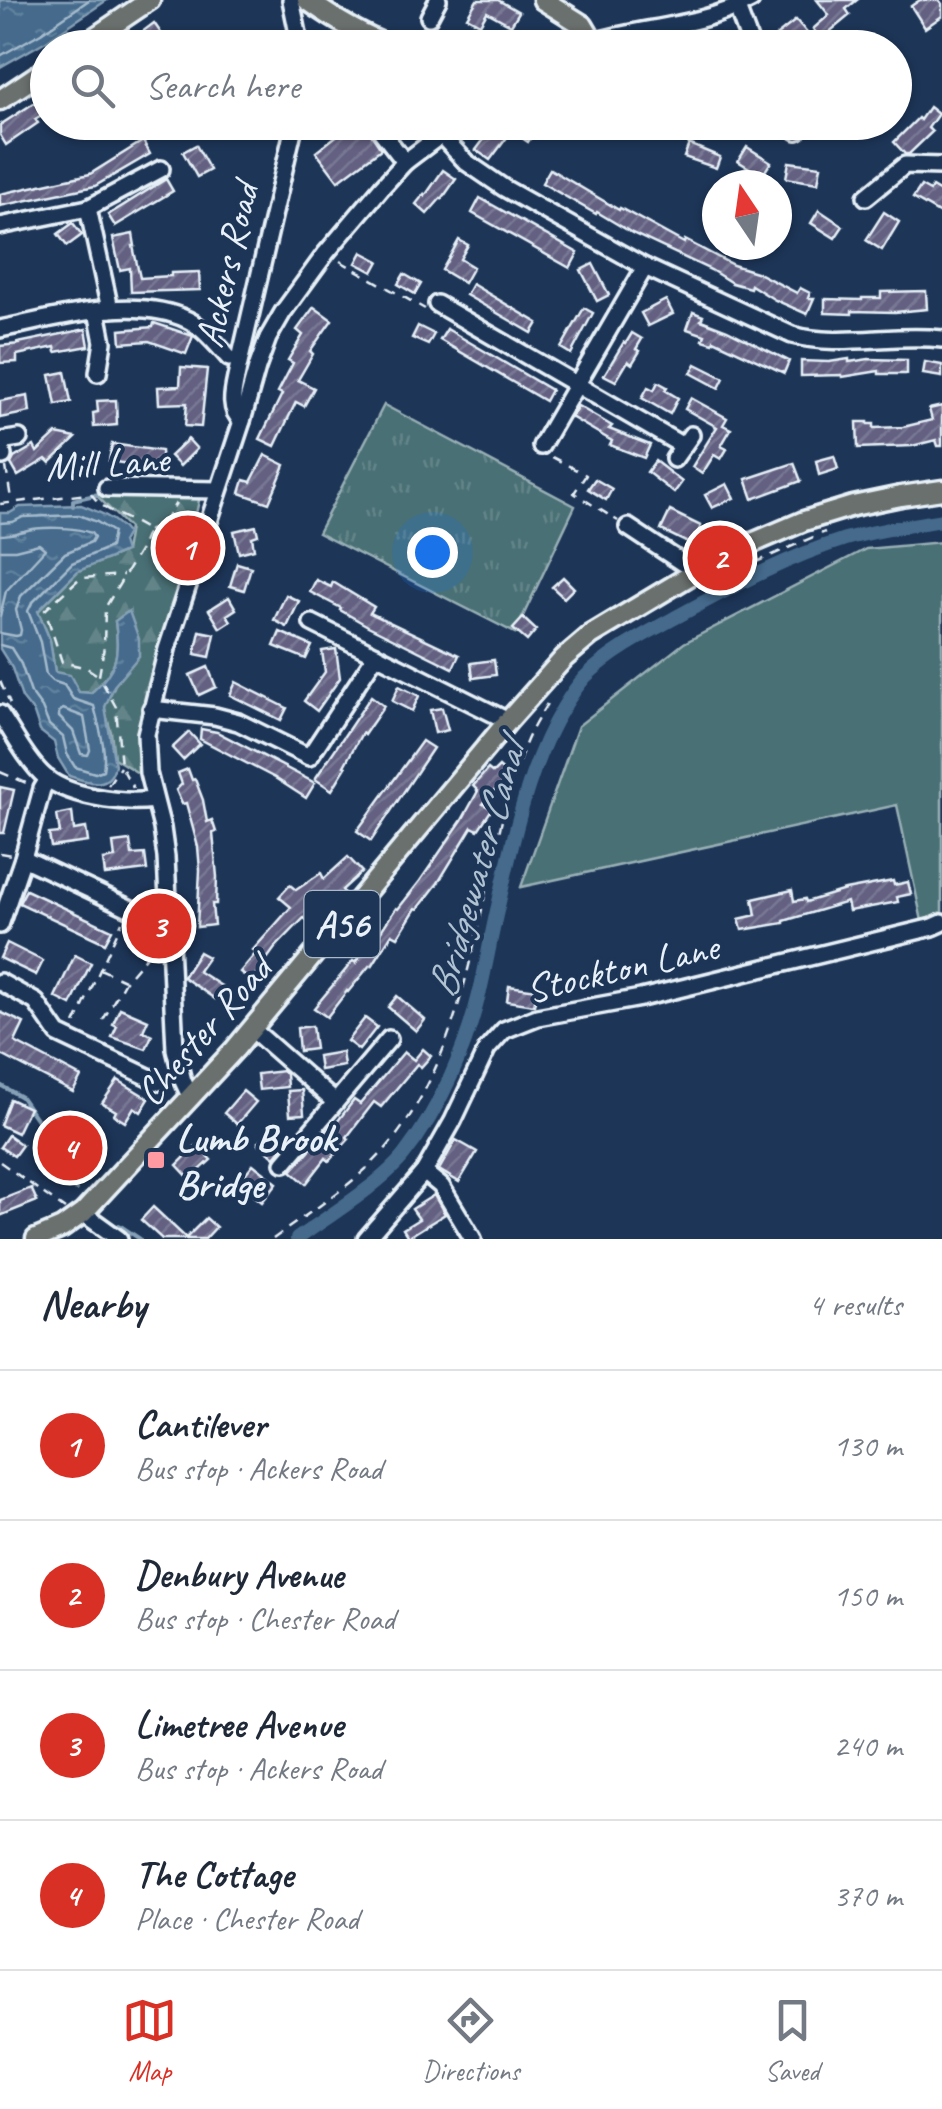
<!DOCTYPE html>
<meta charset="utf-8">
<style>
:root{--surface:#fff;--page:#f2f2f3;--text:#1f2937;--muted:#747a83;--line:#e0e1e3;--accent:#d93025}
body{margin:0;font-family:Caveat,sans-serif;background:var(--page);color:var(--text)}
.compass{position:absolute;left:702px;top:170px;width:90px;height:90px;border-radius:50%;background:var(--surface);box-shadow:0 2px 8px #0004;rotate:347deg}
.you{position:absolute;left:432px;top:552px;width:35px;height:35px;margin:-25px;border:8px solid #fff;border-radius:50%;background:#1a73e8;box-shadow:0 0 0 15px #1a73e833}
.badge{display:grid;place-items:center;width:65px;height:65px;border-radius:50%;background:var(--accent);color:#fff;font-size:32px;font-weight:700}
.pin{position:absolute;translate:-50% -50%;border:5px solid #fff;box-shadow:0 2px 10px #0006}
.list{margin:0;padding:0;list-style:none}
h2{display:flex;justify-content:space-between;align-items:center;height:130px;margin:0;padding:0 40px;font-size:42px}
h2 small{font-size:32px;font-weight:400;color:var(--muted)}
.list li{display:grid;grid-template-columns:65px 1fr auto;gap:30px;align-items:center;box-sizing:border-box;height:150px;padding:0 40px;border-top:2px solid var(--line)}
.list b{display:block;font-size:38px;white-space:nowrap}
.list p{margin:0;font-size:32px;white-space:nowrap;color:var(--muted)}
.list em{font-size:32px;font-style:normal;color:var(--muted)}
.icon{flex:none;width:55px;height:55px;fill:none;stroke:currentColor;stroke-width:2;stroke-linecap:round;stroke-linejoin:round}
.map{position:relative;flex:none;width:942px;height:1239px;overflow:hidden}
.search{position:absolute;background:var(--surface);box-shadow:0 2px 8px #0004;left:30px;right:30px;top:30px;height:110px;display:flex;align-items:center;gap:25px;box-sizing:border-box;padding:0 35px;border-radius:55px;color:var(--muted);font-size:38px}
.sheet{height:730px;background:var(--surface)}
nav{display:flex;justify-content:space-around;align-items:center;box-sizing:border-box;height:140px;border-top:2px solid var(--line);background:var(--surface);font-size:28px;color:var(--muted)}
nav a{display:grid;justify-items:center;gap:5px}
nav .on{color:var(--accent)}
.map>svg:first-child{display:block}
</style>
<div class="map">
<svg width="942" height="1239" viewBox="0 0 942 1239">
<defs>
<pattern id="grass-tufts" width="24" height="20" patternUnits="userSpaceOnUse" patternTransform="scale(2.5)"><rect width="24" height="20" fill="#4a7074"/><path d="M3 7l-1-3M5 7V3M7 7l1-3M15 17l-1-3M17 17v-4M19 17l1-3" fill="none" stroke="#648589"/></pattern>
<pattern id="forest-firs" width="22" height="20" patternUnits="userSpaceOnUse" patternTransform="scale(2.5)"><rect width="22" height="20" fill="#4a7074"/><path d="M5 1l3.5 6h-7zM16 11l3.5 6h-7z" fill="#648589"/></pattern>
<pattern id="water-ripples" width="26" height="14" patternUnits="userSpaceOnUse" patternTransform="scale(2.5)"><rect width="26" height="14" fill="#446b8c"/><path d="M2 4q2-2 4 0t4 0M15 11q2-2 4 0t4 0" fill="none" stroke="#5f819d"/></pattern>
<pattern id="building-hatch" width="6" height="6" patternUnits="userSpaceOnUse" patternTransform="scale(2.5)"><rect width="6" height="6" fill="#636182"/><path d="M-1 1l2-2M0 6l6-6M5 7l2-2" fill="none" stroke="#797894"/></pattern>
</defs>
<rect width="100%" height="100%" fill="#1d3557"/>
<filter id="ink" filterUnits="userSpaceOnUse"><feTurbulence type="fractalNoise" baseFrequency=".01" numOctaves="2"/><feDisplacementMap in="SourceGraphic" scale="20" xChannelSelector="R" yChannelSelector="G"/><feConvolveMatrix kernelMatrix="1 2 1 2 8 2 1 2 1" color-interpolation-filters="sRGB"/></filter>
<g filter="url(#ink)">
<polygon fill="url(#grass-tufts)" stroke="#99b0b6" stroke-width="2.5" points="384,405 575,506 515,633 318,533"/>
<path fill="url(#forest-firs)" stroke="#99b0b6" stroke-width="2.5" d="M95 494 156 497 200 496 138 773 114 758 111 732 104 707 114 687 129 611 115 621C120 654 117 670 91 693L79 692 55 673 50 640 38 611 78 571 125 552 129 528Z"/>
<polygon fill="#4a7074" stroke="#99b0b6" stroke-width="2.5" points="942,542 942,912 922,921 897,805 521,887 578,726 684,643 866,549"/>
<g fill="url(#water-ripples)" stroke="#86a1b7" stroke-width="2.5">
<polygon points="0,0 107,0 46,41 0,67"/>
<path d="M81 505C99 512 115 518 127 533L122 542 125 552 78 571 38 611 50 640 55 672 70 675 79 692 91 693C117 670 120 654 115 621L129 611 139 639V656L114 686 105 707 115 765C110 791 87 782 69 776L58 758 54 742 40 731 34 713 22 698 12 668 0 649V513H10L20 507Z"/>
</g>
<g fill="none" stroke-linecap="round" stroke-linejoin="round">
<g stroke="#a6bbcd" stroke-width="2.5">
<polyline points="0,56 41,33 89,0"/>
<path d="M0 523 13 522 23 517 79 515 97 522 113 532 110 547 72 563 32 603 28 611 40 642 46 675 52 681 64 685 73 699 94 706C99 727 107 750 103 770L95 773 75 767 67 754 63 737 49 725 42 708 31 693 21 664 11 648 0 645"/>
<path d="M0 535C10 535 15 533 24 531 41 526 75 527 91 533L94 537 91 542 65 553 21 596 16 610 21 630 20 635 16 636 0 633"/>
<polyline points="0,550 15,550 39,544 45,549 6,591 0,616"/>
<polygon points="63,709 84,717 90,750 88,755 81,754 73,731 59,717 59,712"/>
</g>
<g stroke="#86a1b7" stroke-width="4">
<polyline points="73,506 73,500 104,493"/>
<polyline points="0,1085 21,1097 37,1120 50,1166 76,1190"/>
<polyline points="119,1225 140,1239"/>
</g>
<path stroke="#446b8c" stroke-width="14" d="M297 1239C327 1217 381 1184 404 1155 441 1108 466 1048 480 991 487 961 492 931 499 902 513 839 529 763 563 708 569 698 577 686 585 677 612 651 647 633 680 615 733 586 788 557 845 539 877 530 910 525 942 520"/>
</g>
<g fill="url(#building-hatch)" stroke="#e8f1f8" stroke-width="2.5">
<polygon points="477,0 498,0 519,12 511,25 487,12 480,24 467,17"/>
<polygon points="817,0 857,0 846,9 850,15 821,39 813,29 829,15"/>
<polygon points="920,0 939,0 942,4 942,16 925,28 911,6"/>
<polygon points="796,20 807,33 790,48 779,48 772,39"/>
<polygon points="154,23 163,36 160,38 167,48 121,48"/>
<polygon points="48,94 48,111 35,119 38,123 6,145 0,135 0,125"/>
<polygon points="929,107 938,114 928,128 932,132 909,154 905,154 894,142 918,118 920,120"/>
<polygon points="354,122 363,122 381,149 338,181 316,152"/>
<polygon points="498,122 530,122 537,127 528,142"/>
<polygon points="494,126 508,136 490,160 476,150"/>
<polygon points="143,141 150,154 95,186 0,206 0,194 90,174"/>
<polygon points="689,144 720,157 716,168 684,157"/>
<polygon points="196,145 210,170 197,177 183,152"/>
<polygon points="747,147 771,162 762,176 738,161"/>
<polygon points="789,162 821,166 818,183 786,178"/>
<polygon points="550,169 619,210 620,208 684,243 685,240 733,265 756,272 797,293 800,288 810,293 808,298 814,298 807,314 775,300 751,285 750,288 732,283 711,270 632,233 597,212 596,214 542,183"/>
<polygon points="443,170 456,179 442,199 441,198 427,214 416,204 424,194 425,196"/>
<polygon points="166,179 173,191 115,226 108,215"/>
<polygon points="921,186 930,191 932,187 942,193 942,215 913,198"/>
<polygon points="480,198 578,253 570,268 472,213"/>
<polygon points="819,210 843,226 835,238 811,223"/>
<polygon points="884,212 899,222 882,250 866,240"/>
<polygon points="73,223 82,235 67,246 58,234"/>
<polygon points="133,234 135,246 133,246 140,278 171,276 171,273 199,272 200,290 131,292 130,268 120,270 113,238"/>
<polygon points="459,240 468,245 460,259 473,267 464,283 442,270"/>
<polygon points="362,252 379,261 373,272 356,263"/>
<polygon points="593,264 609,295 597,301 581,270"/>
<polygon points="404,274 421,284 415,294 398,284"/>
<polygon points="472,284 538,323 532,333 466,295"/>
<polygon points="926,291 927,309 895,312 852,311 852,314 825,313 825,299 862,300 862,298 881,298 881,292"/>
<polygon points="666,300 673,314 648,326 641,313"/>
<polygon points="314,307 332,320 310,351 313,354 298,380 314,388 304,406 296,402 275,446 260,439 282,394 278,392 293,363 288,360 303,335 297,330"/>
<polygon points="584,308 593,313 571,354 561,348"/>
<polygon points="693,312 703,316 701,320 727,330 789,361 784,373 714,340 713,343 703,340 705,335 687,329"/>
<polygon points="154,323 193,336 186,354 149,341 121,343 120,330 153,327"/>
<polygon points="418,326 434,334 428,345 412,338"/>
<polygon points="86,329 89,346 56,352 55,347 17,355 17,362 0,363 0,346 19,344 18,343"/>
<polygon points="447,329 551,390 545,401 440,340"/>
<polygon points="632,333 642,339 636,349 640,351 632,364 628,361 616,381 604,375 624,342 626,343"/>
<polygon points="849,359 849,362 869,359 907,360 907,374 879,374 879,371 842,377 842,375 801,376 801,361 829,362"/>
<polygon points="925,362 942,365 942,377 923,374"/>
<polygon points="696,364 724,378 719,388 691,373"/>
<polygon points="181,367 207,369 201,427 185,426 187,403 159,404 158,387 180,386"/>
<polygon points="65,372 71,402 56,405 50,375"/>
<polygon points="658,382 667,387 665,390 678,398 670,414 642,398 648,387 654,390"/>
<polygon points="28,396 30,412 0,418 0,401"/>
<polygon points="691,398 727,418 723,425 731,429 721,446 727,449 721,459 714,455 702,474 692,467 717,427 685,409"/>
<polygon points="116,400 117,425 94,427 93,413 98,412 97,401"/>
<polygon points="578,406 612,426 609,429 650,445 644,458 610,445 612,441 571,417"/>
<polygon points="942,406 942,446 938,446 936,440 912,446 858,448 857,422 868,422 868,424 874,424 874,428 903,427 932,420 929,409"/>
<polygon points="56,434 76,438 50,463 46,459 18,476 11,464 14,458 34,446 37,452"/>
<polygon points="188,439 197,449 180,466 170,456"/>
<polygon points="112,444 161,451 162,467 147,467 109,461"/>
<polygon points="265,455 285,465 269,503 240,493 244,480 251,482"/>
<polygon points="834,456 838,469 819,475 816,461"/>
<polygon points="655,461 682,482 674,493 647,472"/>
<polygon points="794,463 801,481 753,499 746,479"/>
<polygon points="595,479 612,489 606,500 588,489"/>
<polygon points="727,484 734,498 712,508 705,495"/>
<polygon points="670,511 701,526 692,545 661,530"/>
<polygon points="256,526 258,535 252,537 254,549 239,553 234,531"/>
<polygon points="237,563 251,567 244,590 230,586"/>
<polygon points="563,577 574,588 564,598 552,587"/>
<polygon points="316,580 331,587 333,582 374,607 370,613 459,655 453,668 368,626 340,610 341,608 310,592"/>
<polygon points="286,595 299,601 287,627 274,620"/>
<polygon points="229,597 236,609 227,615 231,621 220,628 209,610"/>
<polygon points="523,618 536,630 527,641 513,629"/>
<polygon points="200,631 215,634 210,657 195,654"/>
<polygon points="280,632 312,646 306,659 274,646"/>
<polygon points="336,649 340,678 317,711 304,701 325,672 322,651"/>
<polygon points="494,660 496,675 473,678 471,663"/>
<polygon points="208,667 216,687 199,695 190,675"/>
<polygon points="236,682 287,708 281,720 230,695"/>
<polygon points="399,686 419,696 412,711 392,701"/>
<polygon points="371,696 384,706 364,735 362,733 344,766 346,767 332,790 315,779"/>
<polygon points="442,708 448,730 435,733 430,710"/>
<polygon points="201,729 217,732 315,783 306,798 275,778 200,739"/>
<polygon points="189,732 200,744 183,760 172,748"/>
<polygon points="422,741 433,748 371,841 357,831"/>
<polygon points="499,767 508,775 483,804 492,809 478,830 472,827 438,883 418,909 416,908 398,937 392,934 372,966 370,965 348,992 347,991 327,1017 314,1008 353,961 356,963 373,935 377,937 396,908 398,909 420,881 462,820 478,791 473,786 488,769 493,773"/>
<polygon points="188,769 192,780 195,779 203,800 207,822 212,820 216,832 213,833 217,877 216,904 212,904 214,925 197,927 200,870 198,847 186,803 182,804 176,790 182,784 178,773"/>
<polygon points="0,787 14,790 4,833 0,833"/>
<polygon points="72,812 74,830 86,828 88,842 51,847 49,834 60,833 57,815"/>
<polygon points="130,841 132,855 145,854 147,870 105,875 103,860 115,858 113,843"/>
<polygon points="348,857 362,872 342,890 344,893 329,903 311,923 304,918 275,948 251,981 240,972 256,953 253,950 291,907 279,897 290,885 296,890 321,873 324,879"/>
<polygon points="893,881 894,885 908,882 911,894 897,897 898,902 849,911 847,902 784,921 784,923 742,930 739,919 756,915 753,899 792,890 794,901 805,899 806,902 845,890"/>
<polygon points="26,890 112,930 105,943 19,903"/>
<polygon points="7,943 43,961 36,975 0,958"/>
<polygon points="199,952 208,957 198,971 223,987 215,999 183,977"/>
<polygon points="75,955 91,963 71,1005 55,997"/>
<polygon points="509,986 537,990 534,1005 507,1001"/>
<polygon points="397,996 425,1020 416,1031 388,1007"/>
<polygon points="120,1008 148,1020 143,1031 152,1035 146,1049 112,1037 117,1026 113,1024"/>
<polygon points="0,1012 24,1023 15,1042 81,1077 73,1092 0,1054"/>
<polygon points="365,1018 377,1027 359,1050 347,1041"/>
<polygon points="312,1026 315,1049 299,1051 297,1028"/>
<polygon points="423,1049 431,1056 421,1067 417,1064 381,1107 374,1102 347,1137 349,1139 329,1161 326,1158 306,1184 291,1171 333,1124 334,1126 354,1100 360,1104 404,1052 414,1060"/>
<polygon points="342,1052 344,1066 320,1070 318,1056"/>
<polygon points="283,1071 286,1074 287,1087 259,1090 257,1074"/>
<polygon points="118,1080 149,1099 141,1112 134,1107 125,1122 114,1115 116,1111 102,1103"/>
<polygon points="302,1090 304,1114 290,1115 288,1091"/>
<polygon points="243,1091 256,1102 237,1124 224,1113"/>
<polygon points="10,1099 29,1108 17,1133 0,1125"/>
<polygon points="276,1122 292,1136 275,1157 258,1143"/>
<polygon points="61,1132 83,1139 77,1156 59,1150 60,1145 57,1144"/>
<polygon points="8,1135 22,1145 14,1156 0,1147"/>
<polygon points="456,1140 477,1152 459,1182 439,1170"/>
<polygon points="197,1145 211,1160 190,1179 177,1165"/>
<polygon points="253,1164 277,1183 262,1202 238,1183"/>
<polygon points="31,1188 37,1201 0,1216 0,1200"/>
<polygon points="434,1195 445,1214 408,1237 403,1229 419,1219 412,1209"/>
<polygon points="153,1207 186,1238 206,1218 216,1227 205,1239 162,1239 141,1220"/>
</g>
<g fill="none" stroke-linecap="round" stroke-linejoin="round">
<defs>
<g id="minor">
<polyline points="291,0 301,48"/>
<polyline points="737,8 752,48"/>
<polyline points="429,17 438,0"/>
<path d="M593 42C645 27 703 26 751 0"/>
<polyline points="374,122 405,162"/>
<polyline points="793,122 797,131"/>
<path d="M441 135 466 162 504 188 645 267 792 335C840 348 893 333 942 339"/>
<polyline points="866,197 905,165 942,166"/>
<polyline points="88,208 161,169"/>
<polyline points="0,226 88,208 110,309"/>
<polyline points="437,304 683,446"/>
<polyline points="97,311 103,342 98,373"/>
<path d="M0 329C56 318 134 294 188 320 203 327 218 346 229 358"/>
<path d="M242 421C226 408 235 386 238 368L295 122"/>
<polyline points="541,446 645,267"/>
<polyline points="3,456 0,441 19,438"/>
<polyline points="674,459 691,435"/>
<polyline points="107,488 218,490"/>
<polyline points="628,527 696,572"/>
<polyline points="312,623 508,721"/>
<polyline points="151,709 215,716 238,722 309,757 376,655"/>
<path d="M0 714C14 734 24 756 41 773 64 797 123 804 154 800"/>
<polyline points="23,858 129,908"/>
<polyline points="0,925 23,858 42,789 48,779"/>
<polyline points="0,982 36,1002 58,1034 159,1082"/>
<polyline points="252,1029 335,1102"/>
<polyline points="191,1098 183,1081 175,1049 166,857 162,828 148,773 146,734 167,649 242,421 257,368 268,338 283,312 326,253 382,187 405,162 458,122"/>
<polyline points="284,1163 389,1039"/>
<polyline points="424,1172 441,1186 473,1239"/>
<polyline points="83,1213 119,1239"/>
<polyline points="366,1239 424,1172 453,1121 487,1049 504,1030 537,1017 641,998 933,927 942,923"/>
</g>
<g id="major">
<path d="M307 0C335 20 362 36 394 48"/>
<polyline points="543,0 583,25 593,42 579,48"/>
<polyline points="79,48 150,0"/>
<polyline points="551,48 568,48"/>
<polyline points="0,100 48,68"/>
<polyline points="36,1239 62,1228 83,1213 235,1049 508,721 564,658 591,635 696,572 750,544 804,521 853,506 901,496 942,490"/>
</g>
</defs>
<use href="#minor" stroke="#e8f1f8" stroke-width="22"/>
<use href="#major" stroke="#e8f1f8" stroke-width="25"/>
<g stroke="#e8f1f8" stroke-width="2.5" stroke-dasharray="10 8" stroke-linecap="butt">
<polyline points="340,261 425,309"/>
<polyline points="552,457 586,475 574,493 618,521"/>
<polyline points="6,467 11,499"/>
<path d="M91 493C102 513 131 517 148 531L141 548 105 608 104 647 99 676 116 707 121 766 133 788"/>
<polyline points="0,504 88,494"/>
<polyline points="148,531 163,524 176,503"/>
<polyline points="722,577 825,532"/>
<polyline points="96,674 87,668 62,662 45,610 80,578 123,575"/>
<polyline points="0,681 10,704"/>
<polyline points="0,772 31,785"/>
<polyline points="108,785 120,767"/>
<polyline points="0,853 12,855"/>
<polyline points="100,969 124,980"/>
<polyline points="103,1020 125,981 155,946 149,937 134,923"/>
<polyline points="75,1024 122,922"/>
<polyline points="0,1162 65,1209"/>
<path d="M273 1239C315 1208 364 1179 396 1136 479 1025 477 872 525 745 531 729 542 713 550 698"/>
</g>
<use href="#minor" stroke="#1d3557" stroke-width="15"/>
<use href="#major" stroke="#6a706d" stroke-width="18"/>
</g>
</g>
<rect fill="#ff9aa2" stroke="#1d3557" stroke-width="4" x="146" y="1150" width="20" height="20" rx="5"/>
<g text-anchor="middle" stroke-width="8" stroke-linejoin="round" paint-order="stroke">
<rect fill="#1d3557" stroke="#abb9c8" stroke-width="2.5" x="304.5" y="891" width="75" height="66" rx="8"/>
<g font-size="38" font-weight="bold" fill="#e8f1f8">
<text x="342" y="937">A56</text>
</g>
<g font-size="40" fill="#e8f1f8" stroke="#1d3557">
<text transform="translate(226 265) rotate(-77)" y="14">Ackers Road</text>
<text transform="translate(107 462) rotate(-4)" y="14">Mill Lane</text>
<text transform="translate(622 967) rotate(-13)" y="14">Stockton Lane</text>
<text transform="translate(203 1030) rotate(-49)" y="14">Chester Road</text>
</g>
<g font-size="40" font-weight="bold" fill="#e8f1f8" stroke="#1d3557" text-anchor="start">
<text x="176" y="1151">Lumb Brook<tspan x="176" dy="46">Bridge</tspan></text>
</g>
<g font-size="42" font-style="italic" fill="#afc2d2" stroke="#1d3557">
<text transform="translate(475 870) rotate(-74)" y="15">Bridgewater Canal</text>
</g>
</g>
</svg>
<svg class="compass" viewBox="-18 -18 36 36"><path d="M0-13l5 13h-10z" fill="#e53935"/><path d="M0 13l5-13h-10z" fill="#747a83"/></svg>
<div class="you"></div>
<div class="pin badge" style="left:188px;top:548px">1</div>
<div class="pin badge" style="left:720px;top:558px">2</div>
<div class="pin badge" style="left:159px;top:926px">3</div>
<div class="pin badge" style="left:70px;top:1148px">4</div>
<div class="search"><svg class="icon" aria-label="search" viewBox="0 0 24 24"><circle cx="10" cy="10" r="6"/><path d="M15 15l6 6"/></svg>Search here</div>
</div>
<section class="sheet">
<h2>Nearby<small>4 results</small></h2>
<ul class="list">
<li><span class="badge">1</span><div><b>Cantilever</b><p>Bus stop · Ackers Road</p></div><em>130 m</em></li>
<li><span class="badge">2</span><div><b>Denbury Avenue</b><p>Bus stop · Chester Road</p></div><em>150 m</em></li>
<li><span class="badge">3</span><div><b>Limetree Avenue</b><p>Bus stop · Ackers Road</p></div><em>240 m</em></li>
<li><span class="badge">4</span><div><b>The Cottage</b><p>Place · Chester Road</p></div><em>370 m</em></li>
</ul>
</section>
<nav>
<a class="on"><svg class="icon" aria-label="map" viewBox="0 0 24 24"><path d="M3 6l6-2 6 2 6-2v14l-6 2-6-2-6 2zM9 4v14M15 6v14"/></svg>Map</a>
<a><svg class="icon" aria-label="directions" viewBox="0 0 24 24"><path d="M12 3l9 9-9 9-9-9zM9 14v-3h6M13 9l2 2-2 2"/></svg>Directions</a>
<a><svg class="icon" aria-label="saved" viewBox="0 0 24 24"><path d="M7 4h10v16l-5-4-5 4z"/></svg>Saved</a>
</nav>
